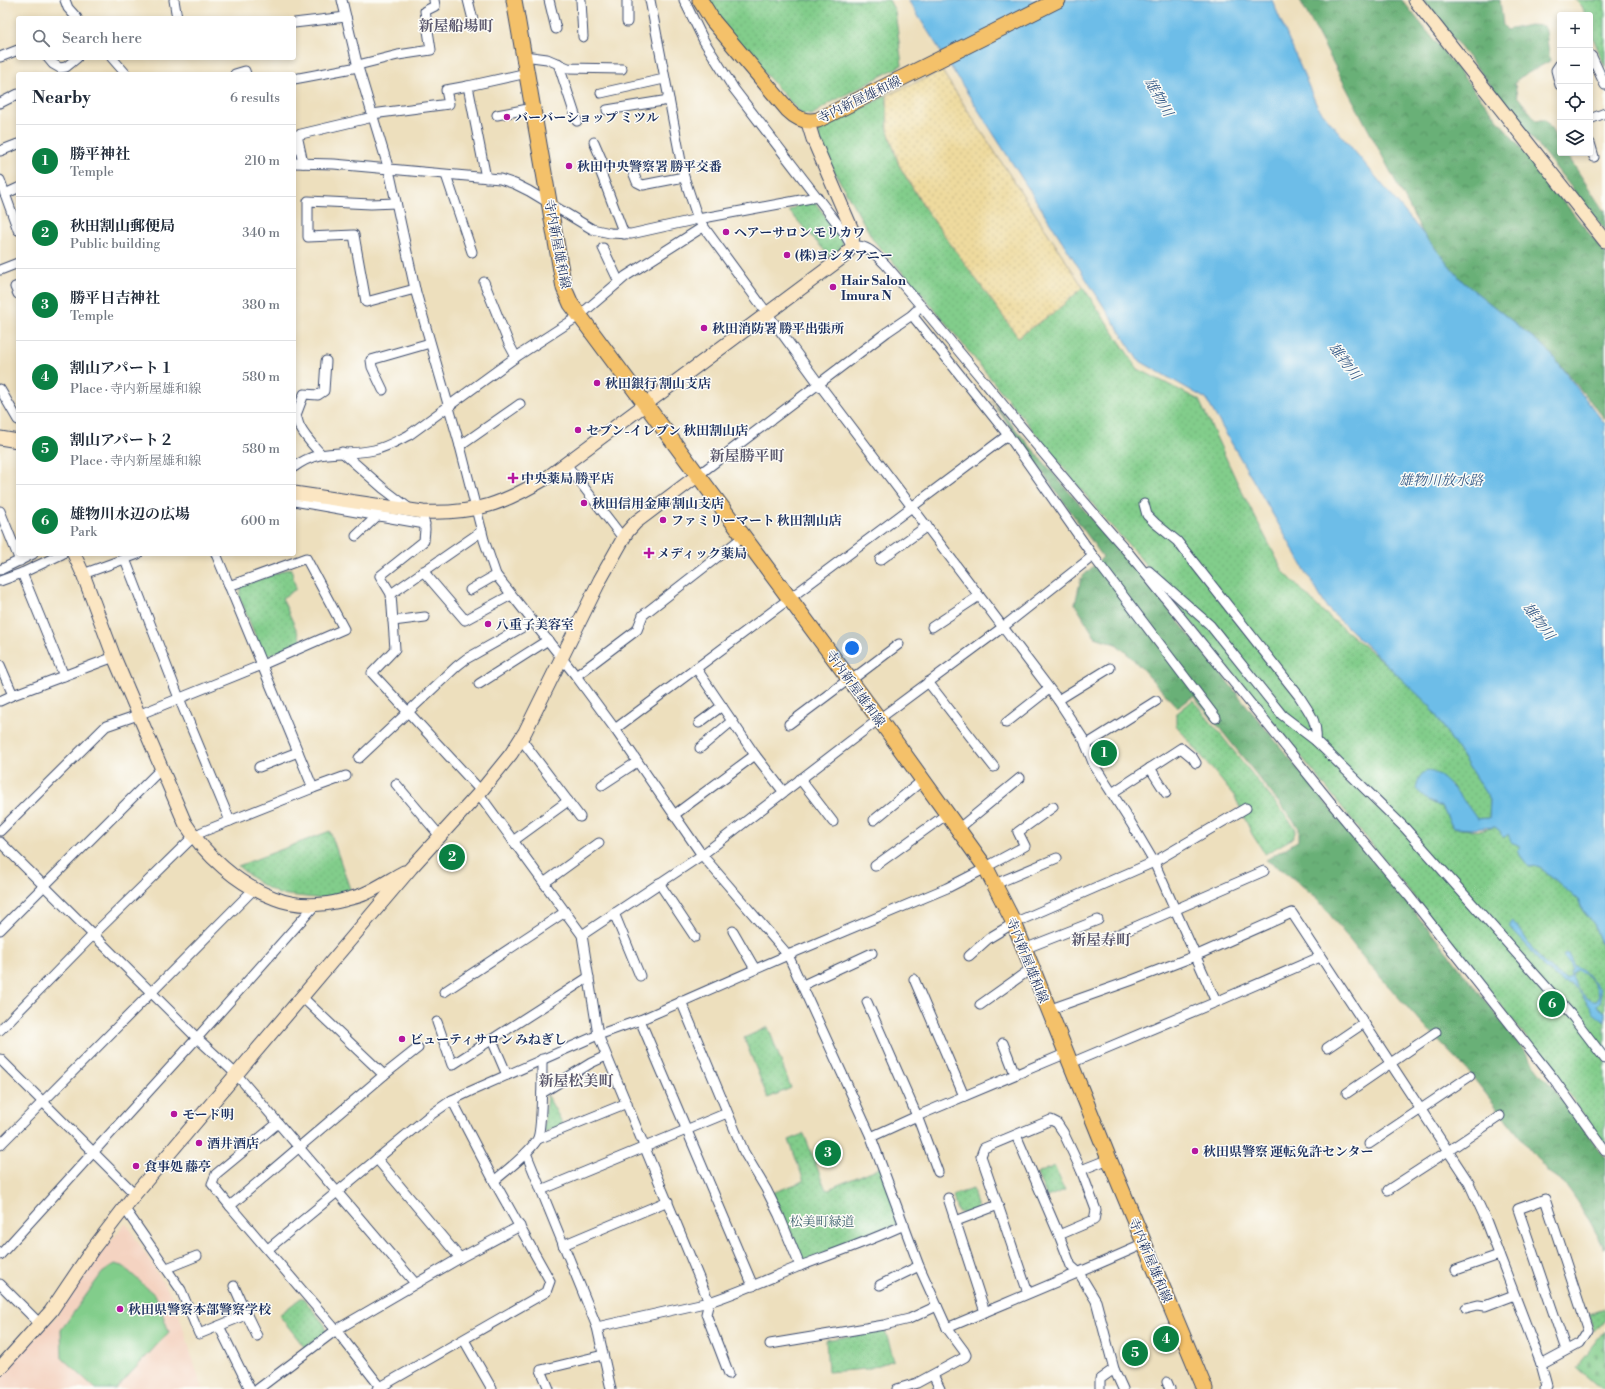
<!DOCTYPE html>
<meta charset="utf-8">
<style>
:root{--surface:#fff;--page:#f6f6f7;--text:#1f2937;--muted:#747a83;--line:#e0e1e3;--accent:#0b8043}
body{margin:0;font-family:"Libre Bodoni","Noto Serif JP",serif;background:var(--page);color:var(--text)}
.controls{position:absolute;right:12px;top:12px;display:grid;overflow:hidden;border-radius:4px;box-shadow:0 2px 6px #0003}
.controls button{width:36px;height:36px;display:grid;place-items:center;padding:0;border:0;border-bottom:1px solid var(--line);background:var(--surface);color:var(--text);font:20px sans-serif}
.you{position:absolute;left:852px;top:648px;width:14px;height:14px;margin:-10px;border:3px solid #fff;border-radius:50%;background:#1a73e8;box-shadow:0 0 0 6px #1a73e833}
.badge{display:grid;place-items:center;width:26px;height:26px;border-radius:50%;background:var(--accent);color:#fff;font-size:13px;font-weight:700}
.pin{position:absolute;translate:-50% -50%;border:2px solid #fff;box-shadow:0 1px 4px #0006}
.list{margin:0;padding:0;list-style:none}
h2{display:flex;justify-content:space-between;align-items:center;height:52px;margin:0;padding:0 16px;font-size:17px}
h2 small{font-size:13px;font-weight:400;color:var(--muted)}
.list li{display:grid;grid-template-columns:26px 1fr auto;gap:12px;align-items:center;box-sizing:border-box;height:72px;padding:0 16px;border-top:1px solid var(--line)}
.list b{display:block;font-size:15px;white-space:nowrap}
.list p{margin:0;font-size:13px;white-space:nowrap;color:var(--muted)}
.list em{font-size:13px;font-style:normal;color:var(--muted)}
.icon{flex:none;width:22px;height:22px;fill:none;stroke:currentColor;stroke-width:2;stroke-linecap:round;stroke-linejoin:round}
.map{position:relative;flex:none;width:1605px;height:1389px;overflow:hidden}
.search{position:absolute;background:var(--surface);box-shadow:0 2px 6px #0003;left:16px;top:16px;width:280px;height:44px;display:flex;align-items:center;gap:10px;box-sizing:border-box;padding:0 14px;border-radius:4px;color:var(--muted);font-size:15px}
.panel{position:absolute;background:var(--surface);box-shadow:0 2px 6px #0003;left:16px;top:72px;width:280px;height:484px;border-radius:4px}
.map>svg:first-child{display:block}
</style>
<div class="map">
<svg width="1605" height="1389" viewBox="0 0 1605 1389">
<defs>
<pattern id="grass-dots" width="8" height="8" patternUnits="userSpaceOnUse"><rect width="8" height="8" fill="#82cd8b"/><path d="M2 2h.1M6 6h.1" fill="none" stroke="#70b07a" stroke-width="1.8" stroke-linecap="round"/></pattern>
<pattern id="forest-crowns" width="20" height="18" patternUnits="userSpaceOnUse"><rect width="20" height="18" fill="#69b077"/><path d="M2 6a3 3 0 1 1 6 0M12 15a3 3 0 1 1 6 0" fill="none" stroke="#569065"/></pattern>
<pattern id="sand-dots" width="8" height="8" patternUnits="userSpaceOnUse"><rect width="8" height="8" fill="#eeda9e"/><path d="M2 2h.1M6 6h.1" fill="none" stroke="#ccbb8a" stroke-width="1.8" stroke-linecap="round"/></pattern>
<pattern id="cemetery-stones" width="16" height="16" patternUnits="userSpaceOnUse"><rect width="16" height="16" fill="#82cd8b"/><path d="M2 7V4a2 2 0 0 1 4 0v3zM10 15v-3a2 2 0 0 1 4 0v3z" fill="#70b07a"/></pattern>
</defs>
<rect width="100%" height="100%" fill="#fdfcf7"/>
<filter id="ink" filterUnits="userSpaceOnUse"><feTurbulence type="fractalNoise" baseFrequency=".025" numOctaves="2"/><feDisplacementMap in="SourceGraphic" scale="8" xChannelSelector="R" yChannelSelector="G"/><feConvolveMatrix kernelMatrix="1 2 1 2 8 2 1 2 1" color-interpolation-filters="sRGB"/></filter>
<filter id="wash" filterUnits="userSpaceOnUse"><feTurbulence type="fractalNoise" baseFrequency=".012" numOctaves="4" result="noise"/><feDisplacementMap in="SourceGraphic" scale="16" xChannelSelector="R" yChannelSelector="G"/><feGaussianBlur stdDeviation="0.9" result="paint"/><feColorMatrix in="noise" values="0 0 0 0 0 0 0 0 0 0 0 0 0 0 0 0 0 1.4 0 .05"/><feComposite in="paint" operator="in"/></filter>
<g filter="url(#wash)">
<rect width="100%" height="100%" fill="#eddfbd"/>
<polygon fill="#f4d3c1" points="126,1223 175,1301 202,1389 0,1389 0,1375 56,1317 107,1245"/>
<g fill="url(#grass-dots)" stroke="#4e7e74">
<polygon points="707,0 889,0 895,11 902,65 830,103 812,115 801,114 715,17"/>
<polygon points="1575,0 1605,0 1605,67 1590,30 1590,15 1585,15 1582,6"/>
<path d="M887 95 888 130 899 165 924 207 1018 336 1056 311 1083 287 1138 369 1199 400 1238 484 1283 571 1321 610 1389 667 1430 706 1490 800 1489 818 1477 819 1450 783 1429 801 1442 807 1453 828 1480 831 1495 827C1499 831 1504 832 1509 835 1519 842 1523 856 1529 867L1537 866 1542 868 1579 901 1583 911 1594 924 1605 956V1144L1538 1052 1305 761 1210 646 1136 553 1105 519 922 294 874 241 822 150 818 131Z"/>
<polygon points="814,201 841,237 844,247 832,259 789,211 799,204"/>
<polygon points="291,568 296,589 282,598 302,642 264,657 239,596 241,586"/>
<polygon points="1193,700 1296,829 1293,838 1265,854 1252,834 1235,797 1176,725 1176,714"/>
<polygon points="330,831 351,892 324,899 279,894 257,882 238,866"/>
<polygon points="768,1027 791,1088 768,1098 744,1038"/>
<polygon points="547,1095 563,1124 543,1133"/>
<polygon points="804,1134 826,1190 881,1167 901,1223 803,1262 790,1229 772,1193 804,1181 789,1140"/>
<polygon points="1054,1166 1065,1190 1047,1197 1037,1174"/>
<polygon points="973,1189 978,1210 963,1214 957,1211 953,1195"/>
<polygon points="302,1297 325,1325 326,1332 305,1348 279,1315"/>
<polygon points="1605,1309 1605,1320 1595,1332 1589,1314"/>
<polygon points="885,1330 894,1360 867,1369 828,1372 826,1340"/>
</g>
<g fill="url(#forest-crowns)" stroke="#42706a">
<polygon points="1300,0 1402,0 1605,253 1605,419 1547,349 1463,282 1425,237"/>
<polygon points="1423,0 1500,0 1503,25 1507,30 1529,25 1544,26 1546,31 1550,61 1519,78 1515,84 1517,96 1536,120 1545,120 1560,143 1560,153 1566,153 1603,210 1605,210 1605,230"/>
<polygon points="991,400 1165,605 1451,957 1577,1119 1605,1158 1605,1249 1589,1220 1564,1183 1548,1172 1467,1070 1424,1026 1366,961 1316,897 1285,872 1266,860 1299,840 1299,828 1194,696 1177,707 1131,657 1116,644 1095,637 1075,604 1081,578 1103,557"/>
</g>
<polygon fill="url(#sand-dots)" stroke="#84847e" points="942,71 1083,287 1056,311 1018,337 924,207 899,165 888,130 887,95"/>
<polygon fill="url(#cemetery-stones)" stroke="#4e7e74" points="1605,1331 1605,1389 1601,1389 1576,1367"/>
<polygon fill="#82cd8b" stroke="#4e7e74" points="115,1264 123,1266 156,1296 169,1332 116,1389 96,1389 62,1358 61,1330 102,1273"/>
<g fill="#6dbde8" stroke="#4476a3" fill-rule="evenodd">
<path d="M908 0H1272L1317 106 1463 282 1547 349 1605 424V956L1594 924 1583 911 1579 901 1542 868 1537 866 1529 867 1517 851 1520 848 1518 845 1511 842 1508 834 1505 837H1502L1500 831 1495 827 1471 829 1453 828 1442 807 1429 801 1416 789C1424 741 1467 805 1477 819L1489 818 1490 800 1430 706 1327 608 1206 399 1138 360Z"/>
<path d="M1512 921 1521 931 1532 948 1545 964 1557 974 1566 979 1571 976 1570 972 1572 969 1571 965 1563 956 1565 953 1568 954 1574 966 1583 970 1600 989 1601 1001 1597 1006 1605 1012V1022L1596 1015 1578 990 1570 984 1563 982 1545 969 1529 948 1512 930 1509 926 1510 923ZM1576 970C1588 973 1597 986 1599 997L1597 1001C1586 1003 1572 983 1572 973Z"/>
</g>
</g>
<g filter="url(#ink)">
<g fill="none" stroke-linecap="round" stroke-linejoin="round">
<defs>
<g id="street">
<polyline points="65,0 68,8 77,18"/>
<polyline points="174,0 177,18"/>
<path d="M342 0 358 67 389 170 415 289 460 446 484 540 496 575 576 676 615 729 702 855 788 955 871 1137 919 1266 947 1328C1013 1300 1079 1273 1144 1244"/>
<polyline points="468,0 474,24"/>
<polyline points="549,0 556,29"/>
<polyline points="581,0 583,37"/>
<polyline points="627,0 627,22"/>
<polyline points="650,0 684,177 698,219 819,384 1058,700 1084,740 1094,765 1131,823 1154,862 1216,1002"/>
<path d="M684 0 704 41 734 89 843 231 852 247C865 242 877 256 885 264 967 358 1044 458 1127 551L1332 804 1409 896 1553 1078 1605 1150"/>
<polyline points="294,23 346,17"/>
<polyline points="1590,55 1592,57 1605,85"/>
<polyline points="524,56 547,59 568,68 622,69"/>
<polyline points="0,57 18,50"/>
<polyline points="48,58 53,64 60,68 66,67 77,58"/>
<polyline points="112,58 126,74"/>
<polyline points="558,63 577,121"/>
<polyline points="1560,64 1556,70 1560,85"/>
<polyline points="358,65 398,55 431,50 425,11 435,6 434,0"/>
<polyline points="235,74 245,71 246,74"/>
<polyline points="294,79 358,67"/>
<polyline points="601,93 664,79"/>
<polyline points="0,103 18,94"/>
<polyline points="607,110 669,100"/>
<polyline points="372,114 449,104 446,90 468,86"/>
<polyline points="497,115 533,108"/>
<polyline points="1590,119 1605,113"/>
<polyline points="594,142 603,163 601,173 624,234"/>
<polyline points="1590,143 1594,157"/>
<polyline points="0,151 18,144"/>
<polyline points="294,163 334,164 500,179 515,184 529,191 592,229 610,233 631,234 698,219 817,197"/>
<polyline points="303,163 297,135 373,117"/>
<polyline points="631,167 637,182 643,185 684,177"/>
<polyline points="446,175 472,252"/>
<polyline points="486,178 468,86 527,73"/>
<polyline points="0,180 18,230"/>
<polyline points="5,194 18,188"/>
<polyline points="396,203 371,204 308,201 308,237 354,235 366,302 415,289"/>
<polyline points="603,248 619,282"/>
<polyline points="0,270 18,263"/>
<polyline points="484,282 509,344 516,357"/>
<polyline points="18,286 15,287 18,294"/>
<polyline points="912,315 1008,435 1093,556 1216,718"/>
<polyline points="0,389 18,420"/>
<polyline points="383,390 372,367 371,360 430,343"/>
<path d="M294 412C298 417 297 422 300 427 305 437 313 445 320 453"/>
<polyline points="296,415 304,394 318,395 324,391 326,361"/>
<polyline points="460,446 520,404"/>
<polyline points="342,452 384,489 410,509"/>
<polyline points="566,464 623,538"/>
<path d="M294 467C322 446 343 457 374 450 387 447 397 441 409 435L516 357 579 316 626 276 703 227"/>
<polyline points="697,476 887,332 912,315 916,311"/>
<polyline points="294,501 425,524"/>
<path d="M1144 504 1147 515 1155 523 1177 541 1299 696C1309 712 1318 721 1316 741"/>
<polyline points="0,511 20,561"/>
<polyline points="423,512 425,529 424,541 380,576 391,594 395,649 372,673 481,791"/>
<polyline points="356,536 377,516"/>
<polyline points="125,559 179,698 230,821"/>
<polyline points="880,560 927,526"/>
<polyline points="0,570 33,554"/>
<polyline points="423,571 465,620 511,595"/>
<polyline points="1149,571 1210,625 1282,715 1316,741 1405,828 1573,1017 1605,1059"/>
<polyline points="22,573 64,676"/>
<polyline points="83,574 138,554"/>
<polyline points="0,581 22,573 62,554"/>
<polyline points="470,590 496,575"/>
<polyline points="391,594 482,531"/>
<polyline points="393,621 425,617"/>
<polyline points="932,627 979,596"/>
<polyline points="0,665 13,695 114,657"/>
<polyline points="696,668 755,755 783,791"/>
<polyline points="576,676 637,630 643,615 743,537"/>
<polyline points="850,681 899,644"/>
<polyline points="928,682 994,767"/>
<polyline points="479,684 548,640"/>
<polyline points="1058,700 1110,668"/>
<polyline points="0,701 13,695"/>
<polyline points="699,723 722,706"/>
<polyline points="1006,723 1049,689"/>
<polyline points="789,724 849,679"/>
<polyline points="615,729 1008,435"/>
<polyline points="521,739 580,817"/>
<polyline points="1086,745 1156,701"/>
<polyline points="700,748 732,721"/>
<polyline points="359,758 457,666 466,659 530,623"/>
<polyline points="259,767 298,752"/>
<polyline points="1150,768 1166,793"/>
<polyline points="800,779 833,822"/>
<polyline points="396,784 440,836"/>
<polyline points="602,785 637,762"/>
<polyline points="313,788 346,776"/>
<polyline points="1112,793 1181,748 1193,758 1196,763"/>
<polyline points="479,794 582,935 598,1035 709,1302 706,1314 729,1374"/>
<polyline points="674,815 755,755"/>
<polyline points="874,820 923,780"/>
<polyline points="958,829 1020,778"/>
<polyline points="0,831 106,726 138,715 262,665 344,629 306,558 229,586"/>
<polyline points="513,841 568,801"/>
<polyline points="0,842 197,1038 237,1075 415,1283"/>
<polyline points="875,866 947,814"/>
<polyline points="986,867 1025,846 1018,832 1053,807"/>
<polyline points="544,883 599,843"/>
<polyline points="659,883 695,937"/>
<polyline points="995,884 1057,858"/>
<polyline points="614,913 640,976"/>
<polyline points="0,930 162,768"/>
<polyline points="733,931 755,969"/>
<polyline points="582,935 702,855 879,719 1003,627 1093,556"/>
<polyline points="1105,940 1264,871"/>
<polyline points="1024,949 1098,920"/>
<polyline points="969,956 989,938 1014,923 1154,862 1246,808"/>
<polyline points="914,979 964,1096"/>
<polyline points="803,985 872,953"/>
<polyline points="444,992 565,912"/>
<polyline points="302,997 384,1075 230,1206 336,1330 382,1389"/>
<polyline points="681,1001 744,1152 766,1189 779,1215 800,1266"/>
<polyline points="867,1002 917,1116 938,1172"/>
<polyline points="980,1005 1032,968"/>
<polyline points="1048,1010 1130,981 1195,956 1292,913 1469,1183 1486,1220 1541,1364 1547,1386 1545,1389"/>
<polyline points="640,1020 753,1286"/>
<polyline points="437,1022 452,1065 589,977"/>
<polyline points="0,1030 93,935 193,837 202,832 313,788 216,554"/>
<polyline points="492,1040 507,1075"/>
<polyline points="1003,1043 1015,1074"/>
<polyline points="1327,1048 1364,1023"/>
<polyline points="0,1059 135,1194"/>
<polyline points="1071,1063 1216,1002 1320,957"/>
<polyline points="384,1075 418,1048"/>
<polyline points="542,1093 591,1063 606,1056"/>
<polyline points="1347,1093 1436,1032"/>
<polyline points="1016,1135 1059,1235"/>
<polyline points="871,1137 917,1116 1067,1053"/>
<polyline points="538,1139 627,1103"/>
<polyline points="1369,1144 1470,1076"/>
<polyline points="0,1145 254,889"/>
<path d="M526 1153 597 1327 709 1302C740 1292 770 1278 800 1266 835 1253 870 1241 904 1225"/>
<polyline points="377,1159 460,1258"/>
<polyline points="1081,1170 1109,1159"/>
<path d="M494 1181C508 1169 526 1156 537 1140 542 1132 542 1072 542 1059"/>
<polyline points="541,1190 727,1113"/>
<polyline points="1388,1190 1448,1151 1500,1116"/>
<polyline points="948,1198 985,1312"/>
<polyline points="998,1205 1028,1293"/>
<polyline points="230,1206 212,1184 216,1174 278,1123"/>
<polyline points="125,1209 181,1290 199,1334 243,1316 246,1313 234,1286"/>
<polyline points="956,1221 998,1205 981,1156 984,1148 1051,1120 1057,1123 1063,1132 1081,1170 1096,1210 1094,1220 1059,1235 1071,1266 1079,1273 1096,1301 1114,1369 1123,1389"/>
<polyline points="563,1245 668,1201"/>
<polyline points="268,1249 429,1116 452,1100 471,1091 598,1035 640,1020 788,955 947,888 986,868"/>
<polyline points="0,1255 197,1038 316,904"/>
<polyline points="167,1268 197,1256"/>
<polyline points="1456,1270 1499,1255"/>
<polyline points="0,1284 40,1324"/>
<polyline points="880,1285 919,1266"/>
<polyline points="1466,1308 1478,1305 1485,1306 1514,1295"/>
<polyline points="246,1313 257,1336"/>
<polyline points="219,1326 250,1389"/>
<polyline points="597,1327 611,1389"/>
<polyline points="464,1340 492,1389"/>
<polyline points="770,1344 884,1325 909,1319 937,1306"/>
<polyline points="1541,1364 1580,1343 1588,1330 1545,1199 1518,1209 1566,1350"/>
<polyline points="933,1375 940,1389"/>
<polyline points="1167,1382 1170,1389"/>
<polyline points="258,1389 336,1330 460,1258 520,1226"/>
<polyline points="377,1389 546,1292 550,1281 494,1181 452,1100"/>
<polyline points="549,1389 541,1370 603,1355"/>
<polyline points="897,1389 917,1383 965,1357 966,1355 964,1351 947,1328"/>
<polyline points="1100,1389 1100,1379 1114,1369"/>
</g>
<g id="secondary">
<polyline points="1415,0 1605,241"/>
<polyline points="0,438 18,441"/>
<path d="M294 493 423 512C476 514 503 504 548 477L843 257 852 247 853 232 813 139 809 126 810 122"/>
<path d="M74 554 83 574 114 657 185 823C205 855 238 885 274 898 296 907 322 906 344 900 350 898 358 897 364 894 378 888 391 879 404 872"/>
<polyline points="0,1368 51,1311 92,1250 135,1194 411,868 481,791 511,754 525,732 600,580 627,532 636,522 697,476"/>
</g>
<g id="primary">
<polyline points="514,0 564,288 571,304 879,719 986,868 1014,923 1109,1159 1205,1389"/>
<path d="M700 0 713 21 788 110C797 119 806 123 818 120L1058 0"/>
</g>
</defs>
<use href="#street" stroke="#3a496c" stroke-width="11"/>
<use href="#secondary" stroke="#3a496c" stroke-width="15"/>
<use href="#primary" stroke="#3a496c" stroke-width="17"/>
<use href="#street" stroke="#fff" stroke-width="9"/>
<use href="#secondary" stroke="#fbe6c3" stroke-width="13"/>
<use href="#primary" stroke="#f4c16a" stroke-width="15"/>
</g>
</g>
<g fill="#b5179e" stroke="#fdfcf7" stroke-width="1.5">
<circle cx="507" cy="117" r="4"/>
<circle cx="569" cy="166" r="4"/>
<circle cx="726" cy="232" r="4"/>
<circle cx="787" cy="255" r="4"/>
<circle cx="833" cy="287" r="4"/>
<circle cx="704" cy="328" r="4"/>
<circle cx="597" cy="383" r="4"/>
<circle cx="578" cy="430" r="4"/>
<path d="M511 472h4v4h4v4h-4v4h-4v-4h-4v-4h4z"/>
<circle cx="584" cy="503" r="4"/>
<circle cx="663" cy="520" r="4"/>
<path d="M647 547h4v4h4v4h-4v4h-4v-4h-4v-4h4z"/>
<circle cx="488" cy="624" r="4"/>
<circle cx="402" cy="1039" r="4"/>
<circle cx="174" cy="1114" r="4"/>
<circle cx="199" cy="1143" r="4"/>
<circle cx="1195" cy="1151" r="4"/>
<circle cx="136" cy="1166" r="4"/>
<circle cx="120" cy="1309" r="4"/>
</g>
<g text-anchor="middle" stroke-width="3" stroke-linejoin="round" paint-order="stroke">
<g font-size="13" fill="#1b2f5e" stroke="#fdfcf7">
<text transform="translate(859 99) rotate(-26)" y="5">寺内新屋雄和線</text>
<text transform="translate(558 244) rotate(79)" y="5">寺内新屋雄和線</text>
<text transform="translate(856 688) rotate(54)" y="5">寺内新屋雄和線</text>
<text transform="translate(1028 960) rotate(68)" y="5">寺内新屋雄和線</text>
<text transform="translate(1151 1260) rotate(67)" y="5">寺内新屋雄和線</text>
</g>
<g font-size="13" font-weight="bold" fill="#1b2f5e" stroke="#fdfcf7" text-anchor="start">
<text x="515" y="122">バーバーショップ ミツル</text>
<text x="577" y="171">秋田中央警察署 勝平交番</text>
<text x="734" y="237">ヘアーサロン モリカワ</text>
<text x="795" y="260">(株)ヨシダアニー</text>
<text x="841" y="285">Hair Salon<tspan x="841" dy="15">Imura N</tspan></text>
<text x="712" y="333">秋田消防署 勝平出張所</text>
<text x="605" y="388">秋田銀行 割山支店</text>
<text x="586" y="435">セブン-イレブン 秋田割山店</text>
<text x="521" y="483">中央薬局 勝平店</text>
<text x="592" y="508">秋田信用金庫 割山支店</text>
<text x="671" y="525">ファミリーマート 秋田割山店</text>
<text x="657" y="558">メディック薬局</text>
<text x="496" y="629">八重子美容室</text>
<text x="410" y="1044">ビューティサロン みねぎし</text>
<text x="182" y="1119">モード明</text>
<text x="207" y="1148">酒井酒店</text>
<text x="1203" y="1156">秋田県警察 運転免許センター</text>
<text x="144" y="1171">食事処 藤亭</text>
<text x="128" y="1314">秋田県警察本部警察学校</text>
</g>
<g font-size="13" fill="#3a5e6c" stroke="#fdfcf7">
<text x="822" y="1226">松美町緑道</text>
</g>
<g font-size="14" font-style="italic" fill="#345a87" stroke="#fdfcf7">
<text transform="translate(1159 97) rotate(60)" y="5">雄物川</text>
<text transform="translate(1345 361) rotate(53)" y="5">雄物川</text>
<text x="1441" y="485">雄物川放水路</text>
<text transform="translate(1539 621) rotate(53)" y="5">雄物川</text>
</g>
<g font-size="15" font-weight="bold" fill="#5b586d" stroke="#fdfcf7">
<text x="456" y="31">新屋船場町</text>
<text x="747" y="461">新屋勝平町</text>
<text x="1101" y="945">新屋寿町</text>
<text x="576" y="1086">新屋松美町</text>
</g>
</g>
</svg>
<div class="controls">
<button>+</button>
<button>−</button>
<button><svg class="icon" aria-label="locate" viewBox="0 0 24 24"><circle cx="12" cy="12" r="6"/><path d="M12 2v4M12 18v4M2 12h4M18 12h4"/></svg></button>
<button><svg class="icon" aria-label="layers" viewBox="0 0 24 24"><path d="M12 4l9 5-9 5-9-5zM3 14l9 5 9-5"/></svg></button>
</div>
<div class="you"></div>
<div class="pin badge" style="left:1104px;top:753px">1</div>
<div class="pin badge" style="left:452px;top:857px">2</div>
<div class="pin badge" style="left:828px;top:1153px">3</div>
<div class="pin badge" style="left:1166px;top:1339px">4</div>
<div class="pin badge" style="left:1135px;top:1353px">5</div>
<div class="pin badge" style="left:1552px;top:1004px">6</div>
<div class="search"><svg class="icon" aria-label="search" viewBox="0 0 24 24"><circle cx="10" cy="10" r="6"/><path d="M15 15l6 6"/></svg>Search here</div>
<section class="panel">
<h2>Nearby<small>6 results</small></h2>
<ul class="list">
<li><span class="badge">1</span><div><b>勝平神社</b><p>Temple</p></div><em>210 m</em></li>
<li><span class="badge">2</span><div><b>秋田割山郵便局</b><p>Public building</p></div><em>340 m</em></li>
<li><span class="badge">3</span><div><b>勝平日吉神社</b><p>Temple</p></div><em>380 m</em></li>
<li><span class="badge">4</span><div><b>割山アパート１</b><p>Place · 寺内新屋雄和線</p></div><em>580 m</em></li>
<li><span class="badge">5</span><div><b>割山アパート２</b><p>Place · 寺内新屋雄和線</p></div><em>580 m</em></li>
<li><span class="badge">6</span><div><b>雄物川水辺の広場</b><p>Park</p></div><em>600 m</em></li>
</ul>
</section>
</div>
